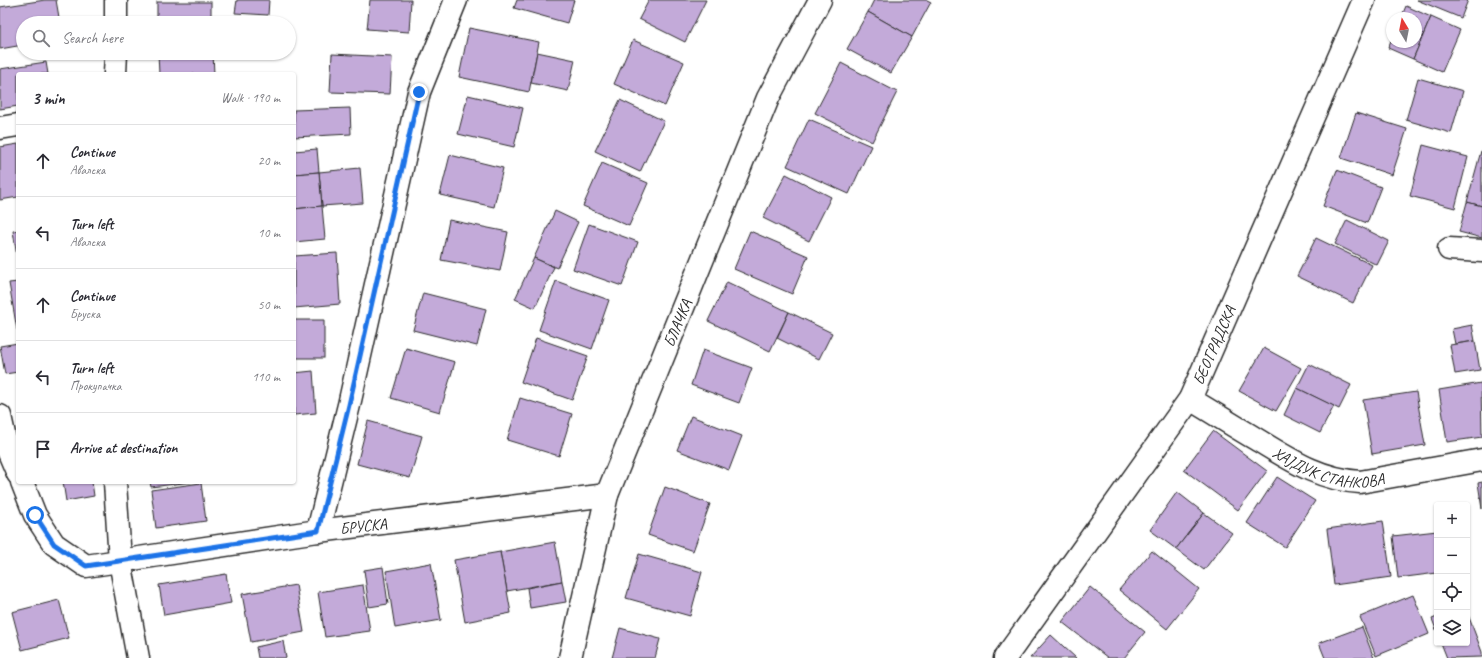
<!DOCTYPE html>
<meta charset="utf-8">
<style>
:root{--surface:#fff;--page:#f7f7f7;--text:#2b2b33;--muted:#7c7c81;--line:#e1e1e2}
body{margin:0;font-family:Caveat,sans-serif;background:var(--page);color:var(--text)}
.controls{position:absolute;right:12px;bottom:12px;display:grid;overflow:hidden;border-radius:4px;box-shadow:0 1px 3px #0004}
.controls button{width:36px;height:36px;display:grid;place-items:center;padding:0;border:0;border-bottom:1px solid var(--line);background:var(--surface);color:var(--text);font:20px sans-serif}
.compass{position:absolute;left:1386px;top:12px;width:36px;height:36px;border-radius:50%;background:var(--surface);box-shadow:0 1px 3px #0004;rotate:350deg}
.stop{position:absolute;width:12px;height:12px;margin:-9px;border:3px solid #1a73e8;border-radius:50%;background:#fff}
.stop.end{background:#1a73e8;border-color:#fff;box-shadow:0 1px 4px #0008}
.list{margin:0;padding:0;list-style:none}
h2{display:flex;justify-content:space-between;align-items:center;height:52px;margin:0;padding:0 16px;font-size:17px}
h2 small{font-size:13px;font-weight:400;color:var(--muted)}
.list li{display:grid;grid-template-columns:26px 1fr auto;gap:12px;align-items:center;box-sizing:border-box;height:72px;padding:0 16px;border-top:1px solid var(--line)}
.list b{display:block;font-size:15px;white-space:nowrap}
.list p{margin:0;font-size:13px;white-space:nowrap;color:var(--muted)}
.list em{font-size:13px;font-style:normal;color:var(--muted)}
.icon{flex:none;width:22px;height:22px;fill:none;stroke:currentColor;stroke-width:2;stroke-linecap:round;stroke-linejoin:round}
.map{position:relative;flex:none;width:1482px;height:658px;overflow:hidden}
.search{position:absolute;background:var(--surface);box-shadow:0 1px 3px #0004;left:16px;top:16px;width:280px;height:44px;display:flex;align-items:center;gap:10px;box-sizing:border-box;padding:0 14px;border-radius:22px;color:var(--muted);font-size:15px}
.panel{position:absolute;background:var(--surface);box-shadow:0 1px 3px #0004;left:16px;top:72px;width:280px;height:412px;border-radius:4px}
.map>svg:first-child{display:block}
</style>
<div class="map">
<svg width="1482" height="658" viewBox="0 0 1482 658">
<rect width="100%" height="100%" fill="#fff"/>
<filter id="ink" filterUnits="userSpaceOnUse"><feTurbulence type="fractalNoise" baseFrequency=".025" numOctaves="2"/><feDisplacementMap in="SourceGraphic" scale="8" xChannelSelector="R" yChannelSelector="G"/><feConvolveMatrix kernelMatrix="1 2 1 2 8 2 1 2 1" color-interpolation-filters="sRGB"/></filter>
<g filter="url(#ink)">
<g fill="#c3aad9" stroke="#2b2b2b">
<polygon points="45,0 56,0 60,23 23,23 23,45 0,49 0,7"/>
<polygon points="237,0 269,0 268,15 235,13"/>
<polygon points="370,0 411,0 409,32 367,29"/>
<polygon points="517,0 574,0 567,23 514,8"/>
<polygon points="649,0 706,0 685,42 639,19"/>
<polygon points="874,0 927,0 931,2 912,37 868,12"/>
<polygon points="1417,0 1468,0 1461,18"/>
<rect x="157" y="2" width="54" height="21"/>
<polygon points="1406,6 1431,17 1413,59 1388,48 1392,38 1392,42 1416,42 1416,18 1401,18"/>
<polygon points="868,12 912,37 891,73 847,49"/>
<polygon points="1431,17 1460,30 1442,72 1413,59"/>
<rect x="211" y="21" width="32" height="2"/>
<polygon points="469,28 539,42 529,92 459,77"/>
<polygon points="633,40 684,62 665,106 614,84"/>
<polygon points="537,52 575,60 568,91 531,83"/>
<polygon points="158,53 213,53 214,74 159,74"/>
<polygon points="332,54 392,57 390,94 330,92"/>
<polygon points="46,62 48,74 18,74 18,106 0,109 0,69"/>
<polygon points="841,63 897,92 872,142 815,113"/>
<polygon points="1418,78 1463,91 1451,133 1406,120"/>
<polygon points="468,95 523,108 514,147 458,134"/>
<polygon points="620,100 664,121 640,172 595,151"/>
<polygon points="350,108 351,134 294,137 294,110"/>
<polygon points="1356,113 1407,129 1392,175 1341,158"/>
<polygon points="809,119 871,146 849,194 787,166"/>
<polygon points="18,144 18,197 0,200 0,147"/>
<polygon points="1423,145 1468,157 1455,208 1410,196"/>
<polygon points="317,149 319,172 294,174 294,151"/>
<polygon points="1481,151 1482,151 1482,206 1467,202"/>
<polygon points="450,155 503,168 494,207 440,195"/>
<polygon points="602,163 648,183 629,226 583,206"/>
<polygon points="360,168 363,203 322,206 319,172"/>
<polygon points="1337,170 1381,187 1367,223 1323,206"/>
<polygon points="319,172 322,206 294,209 294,174"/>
<polygon points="786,174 831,197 809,241 763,218"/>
<polygon points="1467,202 1482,206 1482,238 1459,232"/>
<polygon points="322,206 325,239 294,242 294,209"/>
<polygon points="555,211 578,222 557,268 534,258"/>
<polygon points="449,220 508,232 500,271 441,260"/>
<polygon points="1347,220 1389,241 1377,265 1335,244"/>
<polygon points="589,224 638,242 622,286 573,269"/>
<polygon points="18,230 18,263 13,231"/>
<polygon points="750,231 808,256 792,294 734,269"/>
<polygon points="1316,238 1372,265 1353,303 1297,276"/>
<polygon points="337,253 340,304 294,308 294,256"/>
<polygon points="534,258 554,267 535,308 515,299"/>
<polygon points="556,281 609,300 592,349 539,330"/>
<polygon points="18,282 18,330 17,330 9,283"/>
<polygon points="727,282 789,312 770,351 708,321"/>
<polygon points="423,293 486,309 477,346 413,330"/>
<polygon points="789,312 832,333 819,359 777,338"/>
<rect x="294" y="320" width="30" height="38"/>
<polygon points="1472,325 1475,341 1455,344 1452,329"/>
<polygon points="536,338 588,356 572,400 521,382"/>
<polygon points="1475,341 1480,370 1455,374 1450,345"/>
<polygon points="18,343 18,372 5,374 0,346"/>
<polygon points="406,348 455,362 440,412 391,398"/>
<polygon points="1264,348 1301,368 1276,411 1239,391"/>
<polygon points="703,350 752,368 739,403 691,385"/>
<polygon points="1309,364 1351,385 1339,409 1297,388"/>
<polygon points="313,371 316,413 294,415 294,373"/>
<polygon points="1481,383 1482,437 1447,442 1439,390"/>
<polygon points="1297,388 1334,406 1320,433 1284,415"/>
<polygon points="1416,392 1425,445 1372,454 1363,400"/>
<polygon points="520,398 572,414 559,456 507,440"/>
<polygon points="691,416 742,436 729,470 677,450"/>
<polygon points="368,421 422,436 410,478 357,464"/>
<polygon points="1213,431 1267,471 1238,510 1184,470"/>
<polygon points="1277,477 1315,501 1285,547 1247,523"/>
<polygon points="63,482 92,482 94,496 66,501"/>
<polygon points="150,482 191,482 151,487"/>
<polygon points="1482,482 1482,509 1478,483"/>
<polygon points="201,483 206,521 156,528 151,490"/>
<polygon points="665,487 710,504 693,551 648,535"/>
<polygon points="1177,492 1204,513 1176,549 1150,530"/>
<polygon points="1204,513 1232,533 1204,570 1176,549"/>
<polygon points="1383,521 1391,577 1334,585 1327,529"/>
<polygon points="1437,531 1437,573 1398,578 1393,536"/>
<polygon points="555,542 562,581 507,591 500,552"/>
<polygon points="1152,551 1199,589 1167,629 1119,590"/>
<polygon points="500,552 511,613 465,622 454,560"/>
<polygon points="639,554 702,572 690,616 626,598"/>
<polygon points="431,563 441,620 395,628 386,571"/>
<polygon points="383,567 388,604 369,607 364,570"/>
<polygon points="226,574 231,603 164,615 159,585"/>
<polygon points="562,581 566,602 530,608 527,588"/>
<polygon points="296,585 304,632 251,642 242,594"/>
<polygon points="363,585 370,631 325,637 318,592"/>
<polygon points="1090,587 1145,632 1124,658 1108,658 1062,622"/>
<polygon points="1413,595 1429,634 1376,656 1360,617"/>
<polygon points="59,600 69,638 22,650 12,612"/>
<polygon points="1467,612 1482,652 1482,657 1447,658 1441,643 1467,643"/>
<polygon points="1437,617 1437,632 1432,619"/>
<polygon points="1362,627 1374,658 1325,658 1319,643"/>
<polygon points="620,628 660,639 655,658 612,658"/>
<polygon points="1051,635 1076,658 1030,658"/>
<polygon points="283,641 286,658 258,658 256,647"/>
</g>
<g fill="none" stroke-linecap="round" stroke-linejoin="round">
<defs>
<g id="street">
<polyline points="0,128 18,125"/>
<polyline points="1449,249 1482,251"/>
<path id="s1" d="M1190 399C1212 412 1234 426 1256 439 1291 460 1318 479 1360 482L1482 460"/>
<polyline points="0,416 7,448 18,474"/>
<path id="s2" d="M22 482 35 515 54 544 86 566 318 531 607 495"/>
<polyline points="318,531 349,405 419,92 456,0"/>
<path id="s3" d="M570 658 607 495 768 98 820 0"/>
<path id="s4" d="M1005 658 1190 399 1364 0"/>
</g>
<g id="secondary">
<polyline points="116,23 116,0"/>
<polyline points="115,74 116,53"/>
<polyline points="115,482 120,561 138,658"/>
</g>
</defs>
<use href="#street" stroke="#2b2b2b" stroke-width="25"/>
<use href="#secondary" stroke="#2b2b2b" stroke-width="25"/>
<use href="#street" stroke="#fff" stroke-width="22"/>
<use href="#secondary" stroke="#fff" stroke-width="22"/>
</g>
</g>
<g fill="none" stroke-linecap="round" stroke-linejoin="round" filter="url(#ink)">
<polyline stroke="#1a73e8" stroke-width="5" points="35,515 54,544 86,566 318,531 349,405 419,92"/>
</g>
<g text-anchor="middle" stroke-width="3" stroke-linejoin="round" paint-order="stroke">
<g font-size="16" fill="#2b2b2b" stroke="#fff">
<text dy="6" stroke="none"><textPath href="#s3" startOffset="353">БЛАЧКА</textPath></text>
<text dy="6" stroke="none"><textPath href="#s4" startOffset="377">БЕОГРАДСКА</textPath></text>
<text dy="6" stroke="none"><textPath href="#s1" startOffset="157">ХАЈДУК СТАНКОВА</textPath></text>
<text dy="6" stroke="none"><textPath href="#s2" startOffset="389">БРУСКА</textPath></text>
</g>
</g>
</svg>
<div class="controls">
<button>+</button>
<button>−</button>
<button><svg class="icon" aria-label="locate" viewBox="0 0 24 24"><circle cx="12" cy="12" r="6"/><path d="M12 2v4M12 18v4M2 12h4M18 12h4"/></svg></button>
<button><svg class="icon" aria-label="layers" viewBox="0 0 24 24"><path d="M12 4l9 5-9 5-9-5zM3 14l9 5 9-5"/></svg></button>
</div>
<svg class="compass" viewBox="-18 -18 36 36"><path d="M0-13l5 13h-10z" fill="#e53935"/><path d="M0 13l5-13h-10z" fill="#7c7c81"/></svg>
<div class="stop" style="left:35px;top:515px"></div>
<div class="stop end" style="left:419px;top:92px"></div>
<div class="search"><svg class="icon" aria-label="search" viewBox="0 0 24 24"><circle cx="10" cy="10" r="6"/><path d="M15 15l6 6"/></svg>Search here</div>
<section class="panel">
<h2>3 min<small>Walk · 190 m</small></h2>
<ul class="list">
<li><svg class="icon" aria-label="ahead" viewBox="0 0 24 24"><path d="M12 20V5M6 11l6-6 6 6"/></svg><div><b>Continue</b><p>Авалска</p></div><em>20 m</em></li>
<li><svg class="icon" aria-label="left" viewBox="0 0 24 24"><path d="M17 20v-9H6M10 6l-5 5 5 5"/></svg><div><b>Turn left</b><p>Авалска</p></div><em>10 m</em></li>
<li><svg class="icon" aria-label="ahead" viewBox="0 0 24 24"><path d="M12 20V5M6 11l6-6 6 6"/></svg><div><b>Continue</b><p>Бруска</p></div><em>50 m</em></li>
<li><svg class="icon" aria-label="left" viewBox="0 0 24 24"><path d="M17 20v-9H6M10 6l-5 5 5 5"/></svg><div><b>Turn left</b><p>Прокупачка</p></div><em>110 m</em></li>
<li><svg class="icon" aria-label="arrive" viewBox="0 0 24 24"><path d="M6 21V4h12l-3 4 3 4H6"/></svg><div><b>Arrive at destination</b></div></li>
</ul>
</section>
</div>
